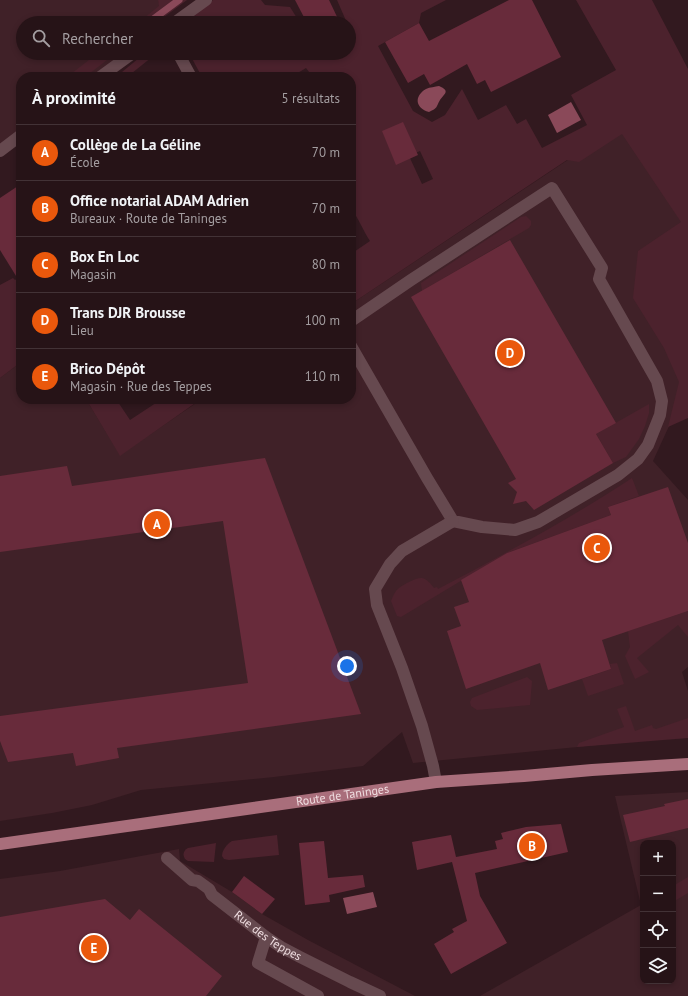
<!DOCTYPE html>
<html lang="fr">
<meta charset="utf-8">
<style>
:root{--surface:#261317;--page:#2e1c20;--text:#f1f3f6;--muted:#a49ea1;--line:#423236;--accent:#ea580c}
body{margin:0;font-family:"PT Sans",sans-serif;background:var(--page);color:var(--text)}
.controls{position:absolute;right:12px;bottom:12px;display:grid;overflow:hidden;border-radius:8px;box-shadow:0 2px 6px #0003}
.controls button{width:36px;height:36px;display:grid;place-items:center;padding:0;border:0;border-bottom:1px solid var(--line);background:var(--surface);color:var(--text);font:20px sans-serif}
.you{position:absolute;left:347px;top:666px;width:14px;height:14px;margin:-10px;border:3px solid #fff;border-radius:50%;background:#1a73e8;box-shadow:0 0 0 6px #1a73e833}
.badge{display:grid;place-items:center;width:26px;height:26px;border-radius:50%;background:var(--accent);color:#fff;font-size:13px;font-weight:700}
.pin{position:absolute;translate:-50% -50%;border:2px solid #fff;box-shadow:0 1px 4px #0006}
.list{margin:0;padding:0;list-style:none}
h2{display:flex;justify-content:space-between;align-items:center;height:52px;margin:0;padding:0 16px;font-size:17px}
h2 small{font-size:13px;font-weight:400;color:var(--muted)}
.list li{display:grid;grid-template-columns:26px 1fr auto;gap:12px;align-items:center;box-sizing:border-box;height:56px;padding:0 16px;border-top:1px solid var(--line)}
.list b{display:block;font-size:15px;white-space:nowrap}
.list p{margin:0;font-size:13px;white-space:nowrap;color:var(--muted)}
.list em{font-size:13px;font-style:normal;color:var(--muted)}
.icon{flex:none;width:22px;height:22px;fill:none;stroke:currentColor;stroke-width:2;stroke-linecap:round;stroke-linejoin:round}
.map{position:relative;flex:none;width:688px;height:996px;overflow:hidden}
.search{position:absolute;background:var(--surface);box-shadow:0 2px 6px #0003;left:16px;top:16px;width:340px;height:44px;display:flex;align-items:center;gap:10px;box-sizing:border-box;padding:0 14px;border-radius:22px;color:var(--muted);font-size:15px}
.panel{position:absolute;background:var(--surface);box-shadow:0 2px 6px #0003;left:16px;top:72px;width:340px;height:332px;border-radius:16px}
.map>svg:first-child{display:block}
</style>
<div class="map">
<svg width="688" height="996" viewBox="0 0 688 996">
<rect width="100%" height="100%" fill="#32191f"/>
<g fill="#402128" fill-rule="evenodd">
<polygon points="0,0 158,0 160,6 159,20 161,23 23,23 23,53 133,53 100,77 21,77 21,135 0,151"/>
<polygon points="628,120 688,225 681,355 681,400 653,461 688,500 688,667 682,672 688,691 688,738 660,739 413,763 402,732 363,766 274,777 141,790 92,805 52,813 0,821 0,378 21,362 21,399 86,399 120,455 202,399 351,399 351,304"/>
<path d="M688 792V996H480L641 905 615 796ZM643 843H673V981H643Z"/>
<polygon points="179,849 180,861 232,892 262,914 308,940 415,996 0,996 0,879 60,871"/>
</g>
<g fill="#4c222d" fill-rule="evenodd">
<polygon points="158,0 187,0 156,23 138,23 159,6"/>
<polygon points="213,0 261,0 265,5 290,7 300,23 183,23"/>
<path d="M337 0H446L421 13 419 23 378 46 413 111 432 122 445 115 462 89 478 120 506 105 517 124 526 119 542 148 587 125 571 95 616 70 576 0H652L688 69V418L668 427 679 382 664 348 633 298 638 251 681 222 622 134 579 162 567 160 351 304V254L370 241C363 231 359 218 351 209V77H313L306 68 291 77H202L189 53H349V23H347ZM420 151 433 179 422 184 409 156Z"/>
<polygon points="98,53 116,53 85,77 67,77"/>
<polygon points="145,53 157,53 127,77 116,77"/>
<polygon points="526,216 531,221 531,225 529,228 422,291 421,283 521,217"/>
<polygon points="21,276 21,362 0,378 0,285 13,278 15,280"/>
<polygon points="86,399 116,399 130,420 162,399 201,399 120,456"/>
<polygon points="649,404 649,413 645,426 639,439 626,457 613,463 596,434"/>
<path d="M632 478 639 496 608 507 611 515 507 553 401 617 397 616 391 601C393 596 395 591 399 588 404 584 417 577 422 578 427 579 431 584 434 588L437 587 438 589C504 554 570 519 632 478Z"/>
<polygon points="688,611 688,637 678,625 637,658 649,672 635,679 625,656 630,647 628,631"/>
<polygon points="617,663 624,684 588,696 582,679 611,669 610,664"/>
<polygon points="527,677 532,681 530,705 477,710 471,706 470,702 472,698"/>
<polygon points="626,706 635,731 652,725 653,728 656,729 688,718 688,738 577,747 579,743 624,727 617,709"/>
<path d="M277 835 279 855 229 860 224 859 222 856C222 850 227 844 232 841Z"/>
<path d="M216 843 214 862 188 861C182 858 182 851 188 848Z"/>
<polygon points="688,877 688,893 673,902 673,886"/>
</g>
<g fill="#8a4959">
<polygon points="232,53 263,53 263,60 232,58"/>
<path d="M439 86C451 91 444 94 440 100 436 107 438 108 429 112 415 108 414 96 426 89 430 87 435 87 439 86Z"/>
<polygon points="571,102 581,120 557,133 548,115"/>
<polygon points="373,892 377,907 347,914 343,898"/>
</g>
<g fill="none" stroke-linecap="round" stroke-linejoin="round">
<polyline stroke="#8a4959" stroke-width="7" points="148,23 179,0"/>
</g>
<g fill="#682b3b">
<polygon points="295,0 329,0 340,23 307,23"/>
<polygon points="509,0 532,0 561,57 491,92 485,80 477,84 467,64 430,85 424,74 408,83 385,42 419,23 429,41"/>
<polygon points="403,122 418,155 396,165 382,131"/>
<polygon points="21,184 21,284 0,250 0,198"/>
<polygon points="510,240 616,423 596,434 613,463 534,510 526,501 513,504 517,492 508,483 516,479 411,297"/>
<polygon points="265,458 361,714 117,748 119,758 76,766 73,753 8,762 0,741 0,716 248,683 223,521 0,552 0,476 67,466 72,486"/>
<polygon points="668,487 688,543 688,611 602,640 611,669 548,690 540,663 466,689 447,631 461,626 454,607 469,602 461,580 507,553 611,515 608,507"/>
<polygon points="688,799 688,828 630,842 623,815 665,806 664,804"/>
<polygon points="561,824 568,852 475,873 480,896 507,943 451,974 434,944 454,932 452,929 467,921 452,862 417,870 412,842 451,835 456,857 497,849 495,841 503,839 501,833 526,827"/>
<polygon points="324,841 328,878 363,875 365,887 329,895 330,902 305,905 299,843"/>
<polygon points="244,876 275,899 262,914 232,892"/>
<polygon points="105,899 130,920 139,909 222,976 206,996 0,996 0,917"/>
</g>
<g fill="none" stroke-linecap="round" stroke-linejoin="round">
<g stroke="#66494f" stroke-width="12">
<polyline points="174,23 206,0"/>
<polyline points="178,53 191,77"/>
<polyline points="100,77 133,53"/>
<polyline points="0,151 21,135"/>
<polyline points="351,321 411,280 552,188 602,268 599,279 657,381 662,401 660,415 648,445 638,459 618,475 538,522 515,530 482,527 453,521 427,478 351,346"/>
<polyline points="436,782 433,766 422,726 402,668 377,605 375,589 390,564 402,551 453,521"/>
<path id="s1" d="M167 858 192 880 198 881 209 889 212 895 266 937 281 947 300 957 350 982 380 996"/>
<polyline points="266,937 258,963 318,996"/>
</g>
<path stroke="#a96e7b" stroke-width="12" id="s2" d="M0 844 436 782 524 776 592 770 688 764"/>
</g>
<g text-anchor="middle" stroke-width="4" stroke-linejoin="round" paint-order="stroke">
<g font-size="12" fill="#efdde0" stroke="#32191f">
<text dy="4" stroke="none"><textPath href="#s2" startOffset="346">Route de Taninges</textPath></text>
<text dy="4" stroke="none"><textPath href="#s1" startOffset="129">Rue des Teppes</textPath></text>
</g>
</g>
</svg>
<div class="controls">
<button>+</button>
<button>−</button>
<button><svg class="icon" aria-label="locate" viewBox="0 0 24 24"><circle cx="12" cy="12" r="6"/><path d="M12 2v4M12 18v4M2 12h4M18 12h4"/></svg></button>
<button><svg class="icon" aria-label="layers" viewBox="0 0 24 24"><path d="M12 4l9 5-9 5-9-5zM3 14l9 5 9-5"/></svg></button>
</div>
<div class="you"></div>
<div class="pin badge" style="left:157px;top:524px">A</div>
<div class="pin badge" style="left:532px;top:846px">B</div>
<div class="pin badge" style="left:597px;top:548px">C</div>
<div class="pin badge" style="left:510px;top:353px">D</div>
<div class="pin badge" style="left:94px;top:948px">E</div>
<div class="search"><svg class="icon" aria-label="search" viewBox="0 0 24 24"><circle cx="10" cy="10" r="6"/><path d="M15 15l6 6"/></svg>Rechercher</div>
<section class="panel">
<h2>À proximité<small>5 résultats</small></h2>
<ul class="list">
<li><span class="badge">A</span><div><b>Collège de La Géline</b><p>École</p></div><em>70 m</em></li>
<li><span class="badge">B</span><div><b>Office notarial ADAM Adrien</b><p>Bureaux · Route de Taninges</p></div><em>70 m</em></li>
<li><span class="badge">C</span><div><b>Box En Loc</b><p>Magasin</p></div><em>80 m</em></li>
<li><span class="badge">D</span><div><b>Trans DJR Brousse</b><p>Lieu</p></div><em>100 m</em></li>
<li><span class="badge">E</span><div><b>Brico Dépôt</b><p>Magasin · Rue des Teppes</p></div><em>110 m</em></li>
</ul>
</section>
</div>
